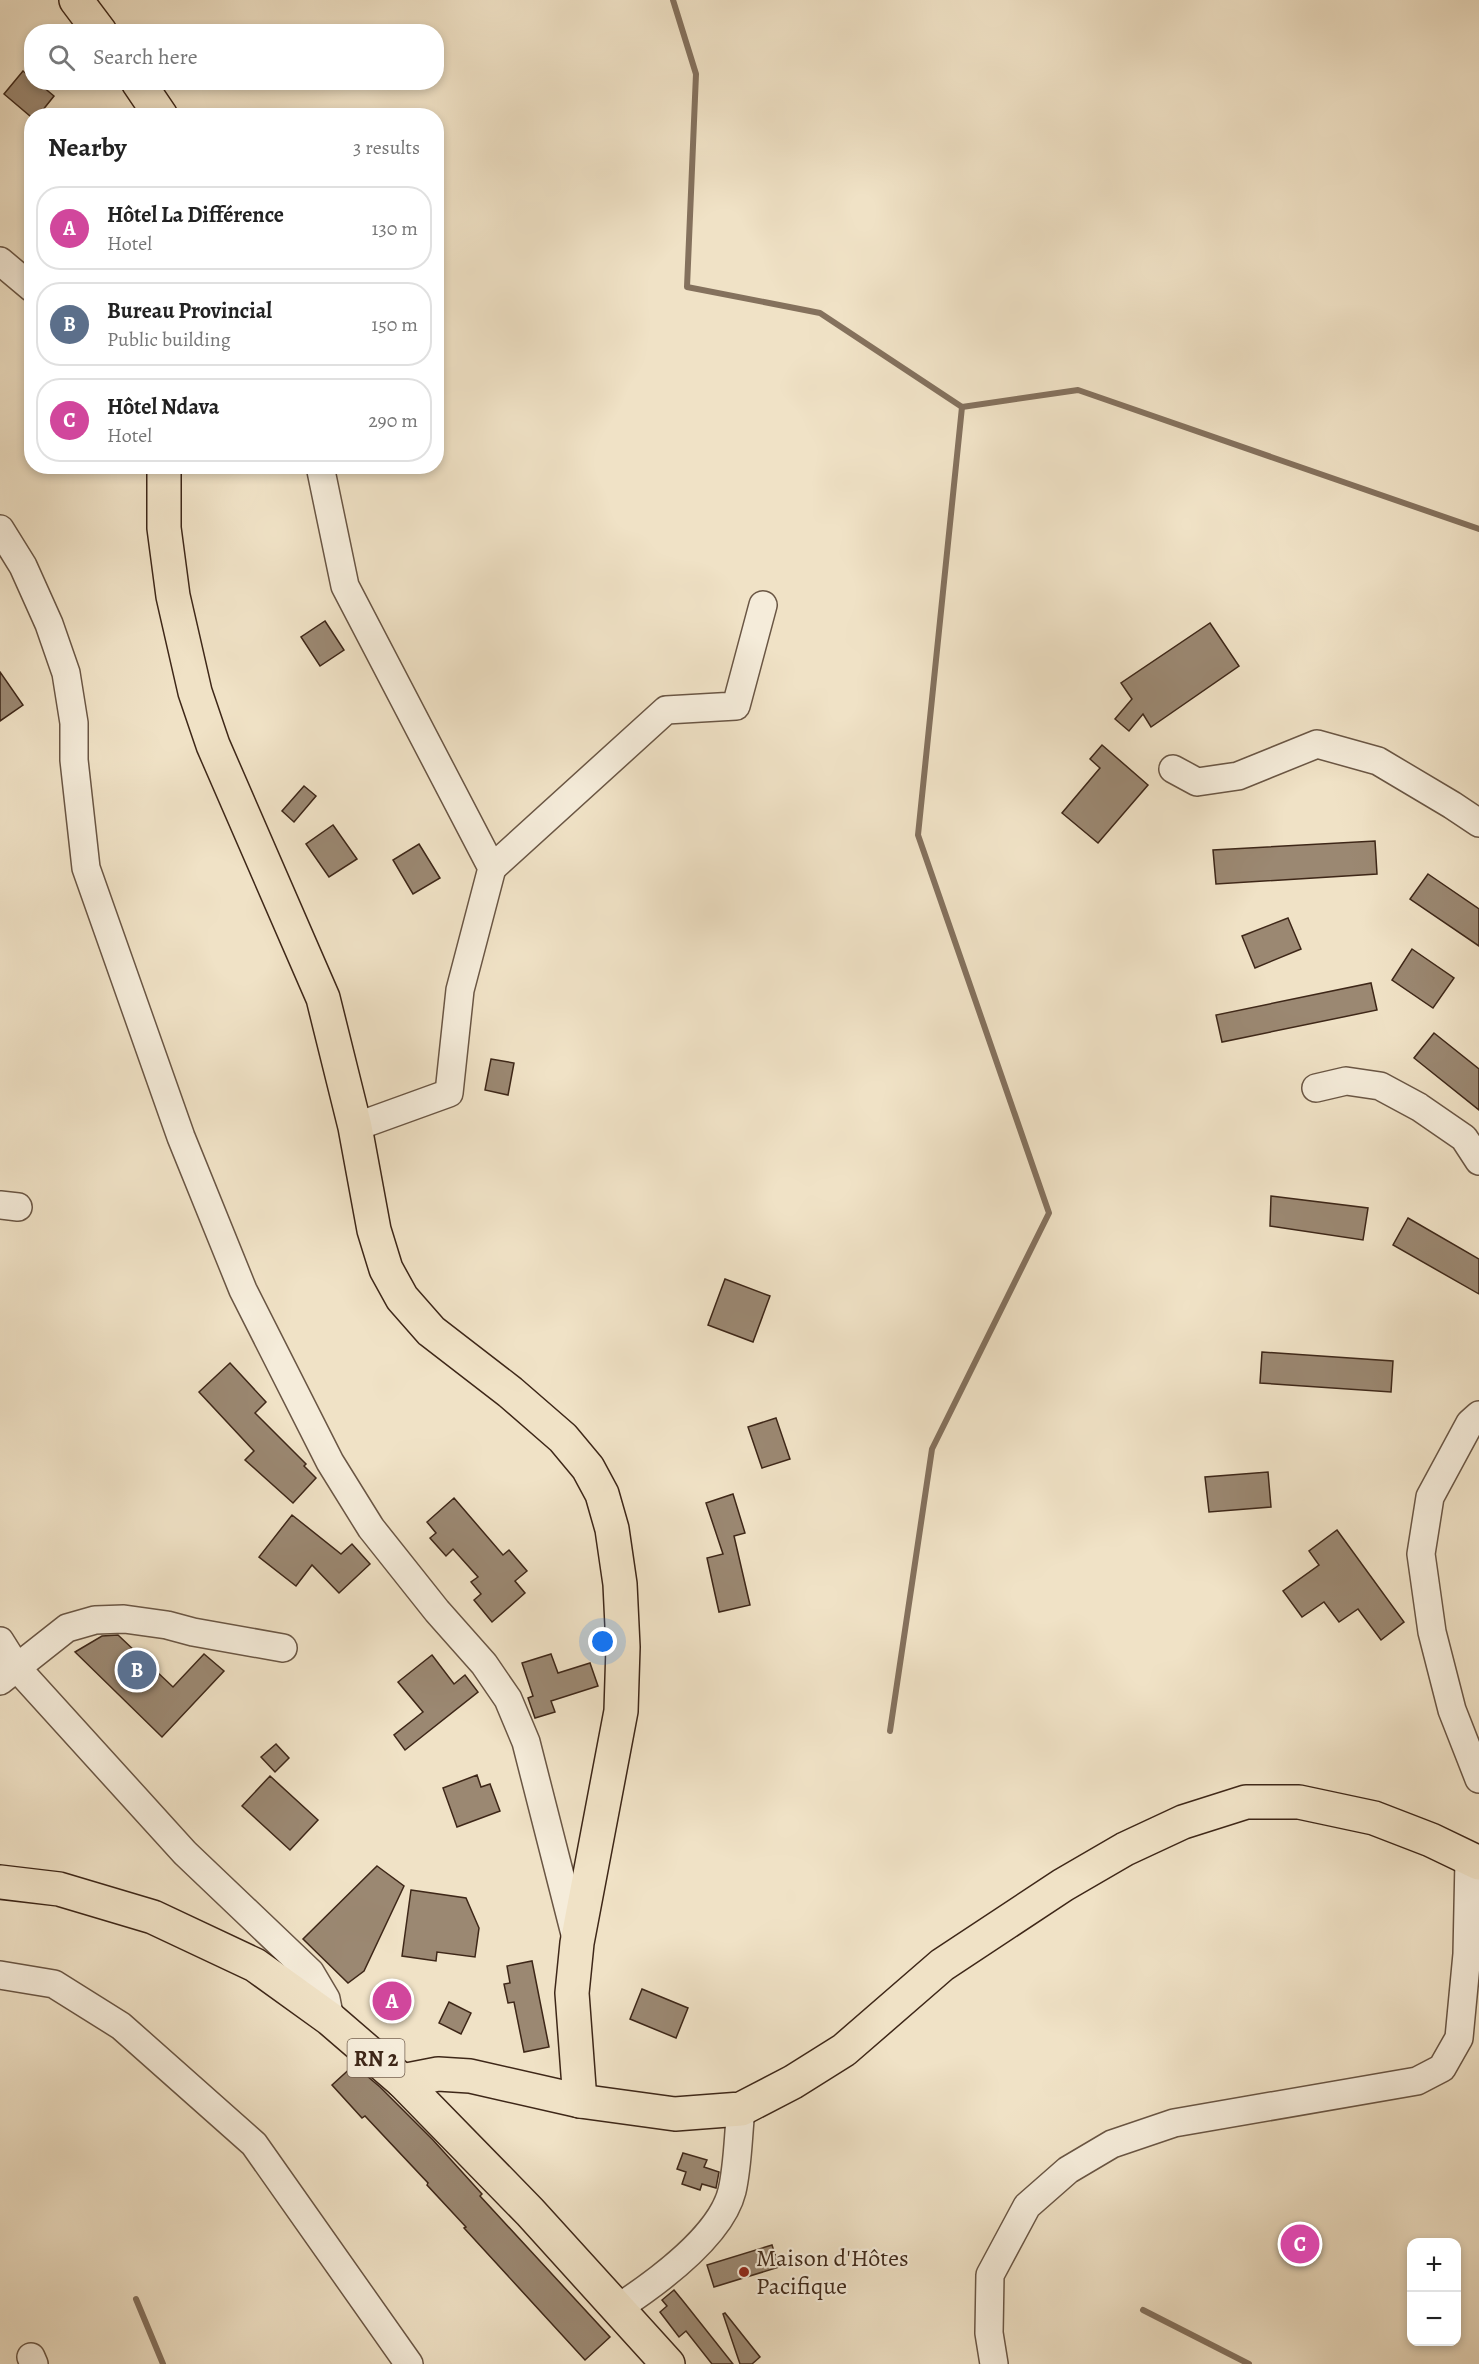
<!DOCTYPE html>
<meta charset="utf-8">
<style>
:root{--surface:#fff;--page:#f2f2f2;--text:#222;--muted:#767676;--line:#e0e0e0;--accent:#d93025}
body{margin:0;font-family:Alegreya,serif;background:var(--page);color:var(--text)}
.controls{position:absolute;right:18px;bottom:18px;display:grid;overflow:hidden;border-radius:12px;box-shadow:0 3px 9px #0003}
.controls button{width:54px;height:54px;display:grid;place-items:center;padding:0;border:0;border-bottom:2px solid var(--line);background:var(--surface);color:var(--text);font:30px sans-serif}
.you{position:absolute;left:603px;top:1642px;width:21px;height:21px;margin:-15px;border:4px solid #fff;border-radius:50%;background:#1a73e8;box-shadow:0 0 0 9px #1a73e833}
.badge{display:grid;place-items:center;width:39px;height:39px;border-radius:50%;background:var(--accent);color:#fff;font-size:20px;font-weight:700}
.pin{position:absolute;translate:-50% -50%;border:3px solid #fff;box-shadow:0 2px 6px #0006}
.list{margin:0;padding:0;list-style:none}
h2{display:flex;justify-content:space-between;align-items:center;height:78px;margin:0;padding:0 24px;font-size:26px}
h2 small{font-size:20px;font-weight:400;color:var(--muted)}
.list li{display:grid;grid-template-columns:39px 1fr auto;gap:18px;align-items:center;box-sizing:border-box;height:84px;margin:0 12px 12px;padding:0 12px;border:2px solid var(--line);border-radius:24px}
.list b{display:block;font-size:22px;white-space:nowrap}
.list p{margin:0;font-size:20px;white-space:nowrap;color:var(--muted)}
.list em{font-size:20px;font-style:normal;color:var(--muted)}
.icon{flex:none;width:33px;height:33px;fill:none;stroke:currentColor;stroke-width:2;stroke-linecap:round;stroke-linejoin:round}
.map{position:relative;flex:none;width:1479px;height:2364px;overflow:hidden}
.search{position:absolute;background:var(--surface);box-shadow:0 3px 9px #0003;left:24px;top:24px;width:420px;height:66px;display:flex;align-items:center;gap:15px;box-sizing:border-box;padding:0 21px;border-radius:24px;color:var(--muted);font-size:22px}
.panel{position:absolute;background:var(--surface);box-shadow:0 3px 9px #0003;left:24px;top:108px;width:420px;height:366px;border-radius:24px}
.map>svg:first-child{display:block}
</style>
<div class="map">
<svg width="1479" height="2364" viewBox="0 0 1479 2364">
<rect width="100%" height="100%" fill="#f0e2c6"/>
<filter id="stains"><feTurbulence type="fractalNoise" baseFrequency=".00333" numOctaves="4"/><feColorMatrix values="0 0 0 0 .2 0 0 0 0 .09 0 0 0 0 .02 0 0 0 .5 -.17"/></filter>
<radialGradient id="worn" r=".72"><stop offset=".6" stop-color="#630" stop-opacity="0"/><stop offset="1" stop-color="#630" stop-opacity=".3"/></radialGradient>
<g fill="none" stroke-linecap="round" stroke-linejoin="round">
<g stroke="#84715d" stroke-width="6">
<polyline points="673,0 696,74 687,287 820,313 962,407 1078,390 1479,529"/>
<polyline points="890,1731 932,1449 1049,1213 918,835 962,407"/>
<polyline points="136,2299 163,2364"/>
<polyline points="1143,2310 1249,2364"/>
</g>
</g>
<g fill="#9b8872" stroke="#3e2718" stroke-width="1.5">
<polygon points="23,71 32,78 32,82 37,82 54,96 38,116 30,116 4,94"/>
<polygon points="325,621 344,650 320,666 301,637"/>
<polygon points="1210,623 1239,666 1151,727 1143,714 1129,731 1115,719 1132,699 1121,683"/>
<polygon points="0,672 23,705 0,721"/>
<polygon points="1102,745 1148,785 1098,843 1062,813 1100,768 1090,759"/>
<polygon points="304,786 316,796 294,822 282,811"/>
<polygon points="333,825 357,859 329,877 306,844"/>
<polygon points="1375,841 1377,874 1216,884 1213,850"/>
<polygon points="419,844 440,878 413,894 393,860"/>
<polygon points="1428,874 1479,909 1479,946 1410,899"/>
<polygon points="1288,918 1301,949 1255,968 1242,936"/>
<polygon points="1412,949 1454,978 1433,1008 1392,980"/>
<polygon points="1371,983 1377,1010 1222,1042 1216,1015"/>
<polygon points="1434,1033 1479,1069 1479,1110 1414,1058"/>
<polygon points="491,1059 514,1063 508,1095 485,1090"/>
<polygon points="1271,1196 1368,1208 1363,1240 1270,1226"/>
<polygon points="1408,1218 1479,1259 1479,1294 1393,1245"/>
<polygon points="725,1279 770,1296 753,1342 708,1325"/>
<polygon points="1262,1352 1393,1361 1391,1392 1260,1383"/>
<polygon points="230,1363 266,1402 255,1413 306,1464 304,1466 316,1478 293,1503 245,1460 254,1451 199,1392"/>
<polygon points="776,1418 790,1459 762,1468 748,1427"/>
<polygon points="1268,1472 1271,1507 1209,1512 1205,1477"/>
<polygon points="733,1494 745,1533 734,1536 750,1605 719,1612 707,1558 723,1554 706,1503"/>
<polygon points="454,1498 503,1555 509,1550 527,1571 515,1581 525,1593 492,1622 474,1600 481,1594 471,1582 478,1577 453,1549 446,1556 430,1538 436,1533 427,1522"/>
<polygon points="292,1515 341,1554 352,1544 370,1564 339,1593 312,1565 296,1586 259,1557"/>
<polygon points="1337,1530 1404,1622 1381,1640 1358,1609 1339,1622 1324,1602 1302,1617 1283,1591 1319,1565 1309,1551"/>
<polygon points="118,1635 173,1687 204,1654 224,1671 162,1737 75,1652 102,1636"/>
<polygon points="551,1654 558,1673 590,1663 598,1686 551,1701 555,1712 535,1718 528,1698 533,1696 522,1663"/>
<polygon points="432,1655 454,1684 465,1675 478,1692 405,1750 394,1735 423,1712 398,1682"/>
<polygon points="276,1744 289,1758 275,1772 261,1757"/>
<polygon points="477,1775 481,1787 490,1784 500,1811 457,1827 443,1788"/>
<polygon points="270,1776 318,1820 290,1850 242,1806"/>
<polygon points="377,1866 404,1886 364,1971 348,1983 303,1939"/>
<polygon points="411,1890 466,1898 479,1928 475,1957 437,1952 436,1961 402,1956"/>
<polygon points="532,1961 549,2047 524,2052 514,2002 508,2003 504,1984 510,1983 507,1966"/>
<polygon points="642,1989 688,2008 676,2038 630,2019"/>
<polygon points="449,2002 471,2013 461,2034 439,2023"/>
<polygon points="354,2065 380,2087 433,2140 482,2194 480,2196 610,2337 585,2360 464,2228 466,2227 427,2185 428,2183 365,2116 362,2118 332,2085"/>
<polygon points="683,2153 707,2160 704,2167 719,2172 716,2188 702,2184 700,2190 682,2184 686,2172 677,2169"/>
<polygon points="772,2245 779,2267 714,2287 707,2265"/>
<polygon points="674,2290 683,2301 733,2364 712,2364 686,2331 679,2337 660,2312 667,2306 662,2300"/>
<polygon points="725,2313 760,2357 752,2364 740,2364 723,2314"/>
</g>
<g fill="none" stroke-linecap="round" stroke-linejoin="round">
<defs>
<g id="minor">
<polyline points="0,261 32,288"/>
<polyline points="320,466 345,586 492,868 460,990 449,1093 355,1127"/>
<polyline points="0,529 23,566 49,624 66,673 74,723 74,760 86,868 181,1137 243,1290 330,1462 371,1528 437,1611 484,1664 508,1699 526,1742 577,1942"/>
<polyline points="1173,769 1197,782 1238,776 1317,744 1378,761 1452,805 1479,823"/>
<polyline points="492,868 666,710 736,706 763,605"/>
<polyline points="1316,1088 1346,1081 1380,1086 1419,1107 1464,1138 1479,1161"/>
<polyline points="0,1205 18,1207"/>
<polyline points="1479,1415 1470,1423 1430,1497 1421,1554 1432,1632 1452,1710 1479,1779"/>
<polyline points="0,1641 17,1668 185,1853 310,1972 326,1999 330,2019"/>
<polyline points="0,1681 67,1628 95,1620 124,1619 167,1625 193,1632 283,1648"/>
<polyline points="0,1975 54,1984 121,2026 254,2144 409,2364"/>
<path d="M618 2308C656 2283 721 2236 732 2191 738 2165 738 2136 741 2109"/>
<polyline points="31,2357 34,2364"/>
<polyline points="994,2364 989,2333 990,2275 1027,2206 1068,2170 1112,2144 1174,2123 1417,2081 1442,2068 1459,2038 1467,1954 1469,1860"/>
</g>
<g id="major">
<polyline points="76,0 100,32"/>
<polyline points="138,82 161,116"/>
<polyline points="164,466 164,528 173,596 195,692 213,745 323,998 355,1127 374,1230 386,1269 402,1298 431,1331 510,1392 563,1438 588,1468 602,1494 612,1529 620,1584 623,1647 621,1711 577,1943 572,1993 580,2101"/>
<polyline points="0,1882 59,1889 153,1917 255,1965 330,2019 402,2081 530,2212 668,2364"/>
<polyline points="402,2081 438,2074 470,2076 580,2101 675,2114 741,2109 793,2082 844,2050 942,1965 1063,1885 1125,1849 1183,1822 1246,1802 1299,1802 1374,1818 1431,1840 1479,1863"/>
</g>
</defs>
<use href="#minor" stroke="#6a5644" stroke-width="30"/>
<use href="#major" stroke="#3e2718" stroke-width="36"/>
<use href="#minor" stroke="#f5ecda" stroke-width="27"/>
<use href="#major" stroke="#f0e2c6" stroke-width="33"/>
</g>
<circle fill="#8f2418" stroke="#f5ecda" stroke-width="2" cx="744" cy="2272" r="6"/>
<g text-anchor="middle" stroke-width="4.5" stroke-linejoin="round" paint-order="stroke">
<rect fill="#f5ecda" stroke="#756252" stroke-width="1.5" x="347.5" y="2039" width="57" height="38" rx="4.5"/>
<g font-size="22" font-weight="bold" fill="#3e2718">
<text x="376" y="2066">RN 2</text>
</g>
<g font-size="24" fill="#3e2718" stroke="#f5ecda" text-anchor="start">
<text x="756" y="2266">Maison d'Hôtes<tspan x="756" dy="28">Pacifique</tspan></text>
</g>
</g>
<rect width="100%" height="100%" filter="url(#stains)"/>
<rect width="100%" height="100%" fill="url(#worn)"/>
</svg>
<div class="controls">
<button>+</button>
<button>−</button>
</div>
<div class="you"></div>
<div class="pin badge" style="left:392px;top:2001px;background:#d1479c">A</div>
<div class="pin badge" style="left:137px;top:1670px;background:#5c6f8a">B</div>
<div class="pin badge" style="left:1300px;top:2244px;background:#d1479c">C</div>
<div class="search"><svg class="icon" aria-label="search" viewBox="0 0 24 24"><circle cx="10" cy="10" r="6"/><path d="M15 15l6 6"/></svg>Search here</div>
<section class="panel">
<h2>Nearby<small>3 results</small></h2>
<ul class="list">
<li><span class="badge" style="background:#d1479c">A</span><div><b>Hôtel La Différence</b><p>Hotel</p></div><em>130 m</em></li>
<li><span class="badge" style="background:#5c6f8a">B</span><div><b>Bureau Provincial</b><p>Public building</p></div><em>150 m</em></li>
<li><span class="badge" style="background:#d1479c">C</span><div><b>Hôtel Ndava</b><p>Hotel</p></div><em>290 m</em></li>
</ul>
</section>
</div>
